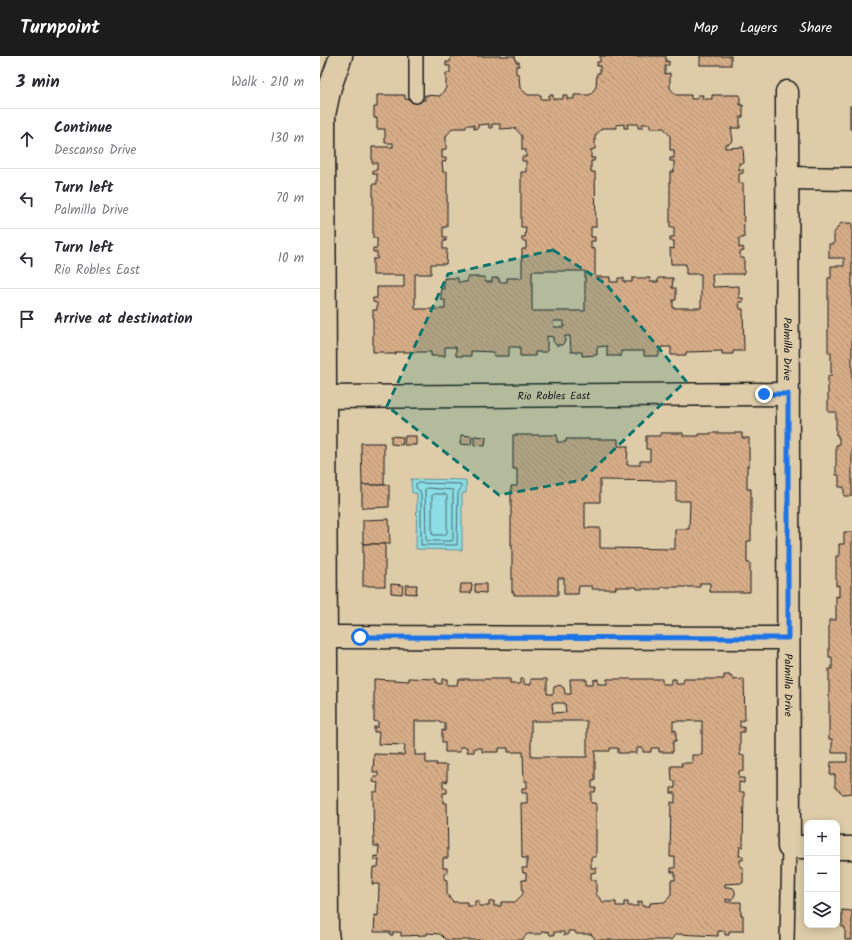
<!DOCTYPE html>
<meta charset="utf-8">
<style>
:root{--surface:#fff;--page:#f2f2f3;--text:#2b2b33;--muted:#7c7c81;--line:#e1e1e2;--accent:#1c1c1c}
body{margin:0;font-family:Kalam,sans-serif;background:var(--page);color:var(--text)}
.controls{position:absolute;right:12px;bottom:12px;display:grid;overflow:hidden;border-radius:8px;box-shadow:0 2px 10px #0003}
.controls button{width:36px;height:36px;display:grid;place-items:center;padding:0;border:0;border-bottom:1px solid var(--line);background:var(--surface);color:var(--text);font:20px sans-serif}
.stop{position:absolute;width:12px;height:12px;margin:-9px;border:3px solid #1a73e8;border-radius:50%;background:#fff}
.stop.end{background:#1a73e8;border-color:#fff;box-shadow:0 1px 4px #0008}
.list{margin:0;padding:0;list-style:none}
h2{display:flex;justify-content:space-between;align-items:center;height:52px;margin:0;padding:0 16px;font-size:17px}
h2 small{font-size:13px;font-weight:400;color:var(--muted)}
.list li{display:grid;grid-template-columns:26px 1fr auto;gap:12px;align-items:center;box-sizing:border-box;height:60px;padding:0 16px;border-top:1px solid var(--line)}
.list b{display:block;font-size:15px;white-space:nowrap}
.list p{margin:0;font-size:13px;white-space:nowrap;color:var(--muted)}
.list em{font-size:13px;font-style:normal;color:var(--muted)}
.icon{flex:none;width:22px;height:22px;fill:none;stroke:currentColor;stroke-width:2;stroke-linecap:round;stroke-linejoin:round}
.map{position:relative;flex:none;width:532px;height:884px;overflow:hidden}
header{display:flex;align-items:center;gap:24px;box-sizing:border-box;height:56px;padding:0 20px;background:var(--accent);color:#fff}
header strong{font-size:19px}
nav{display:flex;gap:22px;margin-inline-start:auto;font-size:14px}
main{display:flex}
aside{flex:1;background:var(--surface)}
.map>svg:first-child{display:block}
</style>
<header>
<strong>Turnpoint</strong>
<nav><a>Map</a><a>Layers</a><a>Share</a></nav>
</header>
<main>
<aside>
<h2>3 min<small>Walk · 210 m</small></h2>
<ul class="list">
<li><svg class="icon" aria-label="ahead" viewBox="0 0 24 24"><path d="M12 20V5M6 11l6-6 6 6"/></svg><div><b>Continue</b><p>Descanso Drive</p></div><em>130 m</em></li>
<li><svg class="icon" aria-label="left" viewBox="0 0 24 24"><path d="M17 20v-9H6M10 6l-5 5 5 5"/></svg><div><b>Turn left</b><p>Palmilla Drive</p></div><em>70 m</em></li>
<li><svg class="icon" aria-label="left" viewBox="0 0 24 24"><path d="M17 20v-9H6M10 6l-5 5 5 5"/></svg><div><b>Turn left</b><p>Rio Robles East</p></div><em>10 m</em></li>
<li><svg class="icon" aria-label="arrive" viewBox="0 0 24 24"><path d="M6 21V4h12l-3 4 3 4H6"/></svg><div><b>Arrive at destination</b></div></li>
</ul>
</aside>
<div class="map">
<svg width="532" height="884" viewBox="0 0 532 884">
<defs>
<pattern id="building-back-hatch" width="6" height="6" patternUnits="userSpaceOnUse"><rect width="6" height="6" fill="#d7ad88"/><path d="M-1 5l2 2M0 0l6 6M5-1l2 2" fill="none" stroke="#b89475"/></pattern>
</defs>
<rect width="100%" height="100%" fill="#decca9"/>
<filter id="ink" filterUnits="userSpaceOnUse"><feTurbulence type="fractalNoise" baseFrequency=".025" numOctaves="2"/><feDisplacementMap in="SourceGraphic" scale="8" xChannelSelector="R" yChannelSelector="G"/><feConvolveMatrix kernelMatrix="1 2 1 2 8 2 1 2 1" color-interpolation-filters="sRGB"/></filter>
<g filter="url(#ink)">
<polygon fill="#8cdde6" stroke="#5f9095" points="91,423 146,424 146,437 142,437 142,494 96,493 97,437 92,437"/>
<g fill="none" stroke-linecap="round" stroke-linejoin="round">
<g stroke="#49696d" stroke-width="1">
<polygon points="98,427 141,428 141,432 138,437 137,489 101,489 101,438 100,435 96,432 96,428"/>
<polygon points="107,432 133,434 133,483 132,485 107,485 106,483 105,434"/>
<polygon points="114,438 125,438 127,440 127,477 125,479 113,479 112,477 112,440"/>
</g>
</g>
<g fill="url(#building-back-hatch)" stroke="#1c1c1c" fill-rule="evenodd">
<path d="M131 0H195L196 6H199V10H196V18H199L200 32 208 39H221V43H229V39H233V43H243V39H247V43H254V39H270L276 31 277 17H280V10H277V6H280V0H346V6L349 5V9L345 10V18L350 17V32L356 39H371V43H378V39H383L382 43H392V39H420V49H423V61H420V72H411L413 84 409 88H405V92L423 91 424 107H419V114L423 113V117L419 118V127H423L424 182H419V192L423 191 424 195 420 196V202H424V218H392L393 231 419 230V242H423V246H419L420 253H423L424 295H413V298H402V295L366 296V299H351V291H341V295H339V300H324V295H301V300H287V290L277 291V299L262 300V296H251L250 280H245V285L242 289H236L233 285V281L227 280V296H215V300H200V291H189V300H174V296L151 295V300H136V291H125V300H111V296H76V298H64V296H53V254H57V247L53 246V242H57V231H84V219H53V203H57V196H53V192H57V182H53V128H57V118H53V114H57V107H52V91H73V87H65V73H57V62H54V51H57V39H85V43L94 44H105V39L120 40 126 32V17H130V10H126V6H130ZM169 68V72H172V68H180V73L195 72 202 80V94H206V101H202V105H206V116H201V171H206L205 181H202V185H206V193H202V222H187V226H179V222H172V226H165V221H147V226H138V222H124V233H121V244H125V253H95V218H111V208H126L127 193H123V185H126V181H123V171H127V116H123L122 106 126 105V102H122V94L126 93V80L133 72H146V69H154V73L158 72V69ZM304 68V72H308L307 68H318V72H322V68H330V72H344L350 80V94H354V102H350V105H354V116H350V171H354V181H350V185H354V193L350 192 351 208H366V218H381V252H353V244H356V232H352L353 222H338V226H330V222H312V226H304V222H298V226H290V221H275V192L271 193V185H275V181H271V171H276L275 116H271V105H274L275 102H271V94L275 93V80L282 72H296V69ZM212 215H265V255H212ZM233 265H244V271H234Z"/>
<rect x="380" y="0" width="31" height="9"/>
<rect x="530" y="50" width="2" height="23"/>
<polygon points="521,167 532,167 532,440 524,440 524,431 519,431 519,419 516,419 516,389 519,389 519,382 518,382 518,379 516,379 516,356 508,356 508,320 511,320 511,297 508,297 508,222 511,222 511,210 524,210 524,202 509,202 509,188 514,188 514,177"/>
<path d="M340 377H363V380H379V378H390V377H422V382H429V410H427V433H431V485H427V507H430V536H390V527H380V531H342L341 533H317V531H295L296 533H272V530H259L258 538H244V522H238V539H194V536H192V488L191 489V430H197V413H193V379H237V386H246V383H298V390H308L307 409H320V405H330V393H326V380H340ZM280 424 356 425V445H370L369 473H355V493L280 492V472H265V446H280Z"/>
<polygon points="141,379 152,380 151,389 140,388"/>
<polygon points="71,380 83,381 82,389 71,388"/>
<polygon points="85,380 96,380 96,389 84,389"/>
<polygon points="154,380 166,381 165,390 154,389"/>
<polygon points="41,387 64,387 64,429 42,429"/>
<polygon points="42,429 69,429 69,451 42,452"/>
<polygon points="69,463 70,488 43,488 43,464"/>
<polygon points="524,476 532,476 532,737 523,738 515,731 515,719 510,719 511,706 527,706 527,697 512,697 512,683 509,683 509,613 512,613 512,601 509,601 509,564 516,564 516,540 519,541 519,529 516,530 516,500 519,500 519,488 524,488"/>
<rect x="43" y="488" width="22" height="42"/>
<polygon points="71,528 83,529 82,538 71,537"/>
<polygon points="141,528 152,528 151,537 140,537"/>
<polygon points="155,528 166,528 166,537 155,536"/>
<polygon points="86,529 97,529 96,538 85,537"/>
<path d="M404 619H410V621H413V624L424 623 425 664 420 665V671H424V676H420V699L424 700V715H419V722H424V727L419 726V736H424L423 791 420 790 419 800H423V804H420V811H423V827L405 828V831H409L413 832 415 835V839L411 844 406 843V846H421V859H423V875H409V879H405V875H398V880L356 878 351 884H276L271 878H256L255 875H248V879H244V876H234V879H230L229 876 222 875V878H207L202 884H126L120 878 107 877V879L81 880V876H73V879H70V876H54L55 859 58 860 59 828H52L53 811H58L59 804H54V800L58 801 59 790H54L53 736H57L58 727 53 726 54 721H58V716H53L54 698 84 699 85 689 58 688 59 676H54V671H58V666L54 665V623L89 625V622L116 623V627L122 628V623H127V629H137L138 623H190V628H200V623H204V628L211 629V623H227V638H233L234 631 240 629 244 632 245 638H251L250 623H266V628H273V624L278 623V628H287V623H342V628H351V623H356V628H363L364 623H404ZM232 647H245L246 656 233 657ZM95 665H120V667H125V675L122 674V686H125V696H140V691H147V696H154V692H162V696H179V692H188V696H203L204 725H207V732H202V737H207V747H201L202 802H207V812H202L203 817H206V824H202L203 838 195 846H181V850H174V845L169 846V850H159V845H155V850H147V846H133L127 838V824L124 823V817H127V812H123V802H128L127 747H123V737H127V732H123V725L127 726V709H116L117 707H106V699H95ZM211 665H267V701H211ZM353 665H382V699H372V707H361L362 710H351L352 725H355V732H351V737H355V747L351 746 350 801H355V812H351V816H355V824H351V838L345 846 330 847V850H322V845L318 846V850H308V846H304V850H296V846H283L276 838V824H271V817L276 816V812H271V801H276V747H271V736H275L276 732H272V725H275V695H290V692H298V697H317V692H323V696H331V692H339V696H353V685H356V674L353 675Z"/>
<polygon points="522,854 532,855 532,884 525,884 525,871 522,871"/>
</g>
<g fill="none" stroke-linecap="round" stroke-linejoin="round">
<defs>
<g id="service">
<polyline points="96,40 96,0"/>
<polyline points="467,884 469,791"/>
</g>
<g id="minor">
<path id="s1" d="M467 36 469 791H487"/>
<polyline points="467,122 532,123"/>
<path id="s2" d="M0 341 468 338"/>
<polyline points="0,581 468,582"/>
<polyline points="517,792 532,792"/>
<polyline points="8,884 7,876 4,59 10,31 21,0"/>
</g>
</defs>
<use href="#service" stroke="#1c1c1c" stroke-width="16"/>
<use href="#minor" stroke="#1c1c1c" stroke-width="25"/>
<use href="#service" stroke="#decca9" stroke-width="13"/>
<use href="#minor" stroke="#decca9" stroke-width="22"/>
</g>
</g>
<g fill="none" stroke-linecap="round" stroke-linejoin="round" filter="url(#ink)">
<polyline stroke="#1a73e8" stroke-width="5" points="40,581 468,582 468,338 444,338"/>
</g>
<path fill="#0f766e" fill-opacity="0.2" stroke="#0f766e" stroke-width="3" stroke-dasharray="8 5" stroke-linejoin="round" d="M233 194 286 228 366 325 262 424 179 439 67 350 128 218Z"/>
<g text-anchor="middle" stroke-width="3" stroke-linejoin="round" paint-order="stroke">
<g font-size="11" fill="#1c1c1c" stroke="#decca9">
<text dy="4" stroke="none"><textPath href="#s1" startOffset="257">Palmilla Drive</textPath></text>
<text dy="4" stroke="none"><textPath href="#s2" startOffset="234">Rio Robles East</textPath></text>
<text dy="4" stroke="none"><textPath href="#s1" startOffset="593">Palmilla Drive</textPath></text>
</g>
</g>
</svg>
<div class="controls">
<button>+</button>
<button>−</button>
<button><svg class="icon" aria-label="layers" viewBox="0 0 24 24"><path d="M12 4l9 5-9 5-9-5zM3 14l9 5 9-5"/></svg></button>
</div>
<div class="stop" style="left:40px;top:581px"></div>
<div class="stop end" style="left:444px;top:338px"></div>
</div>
</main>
